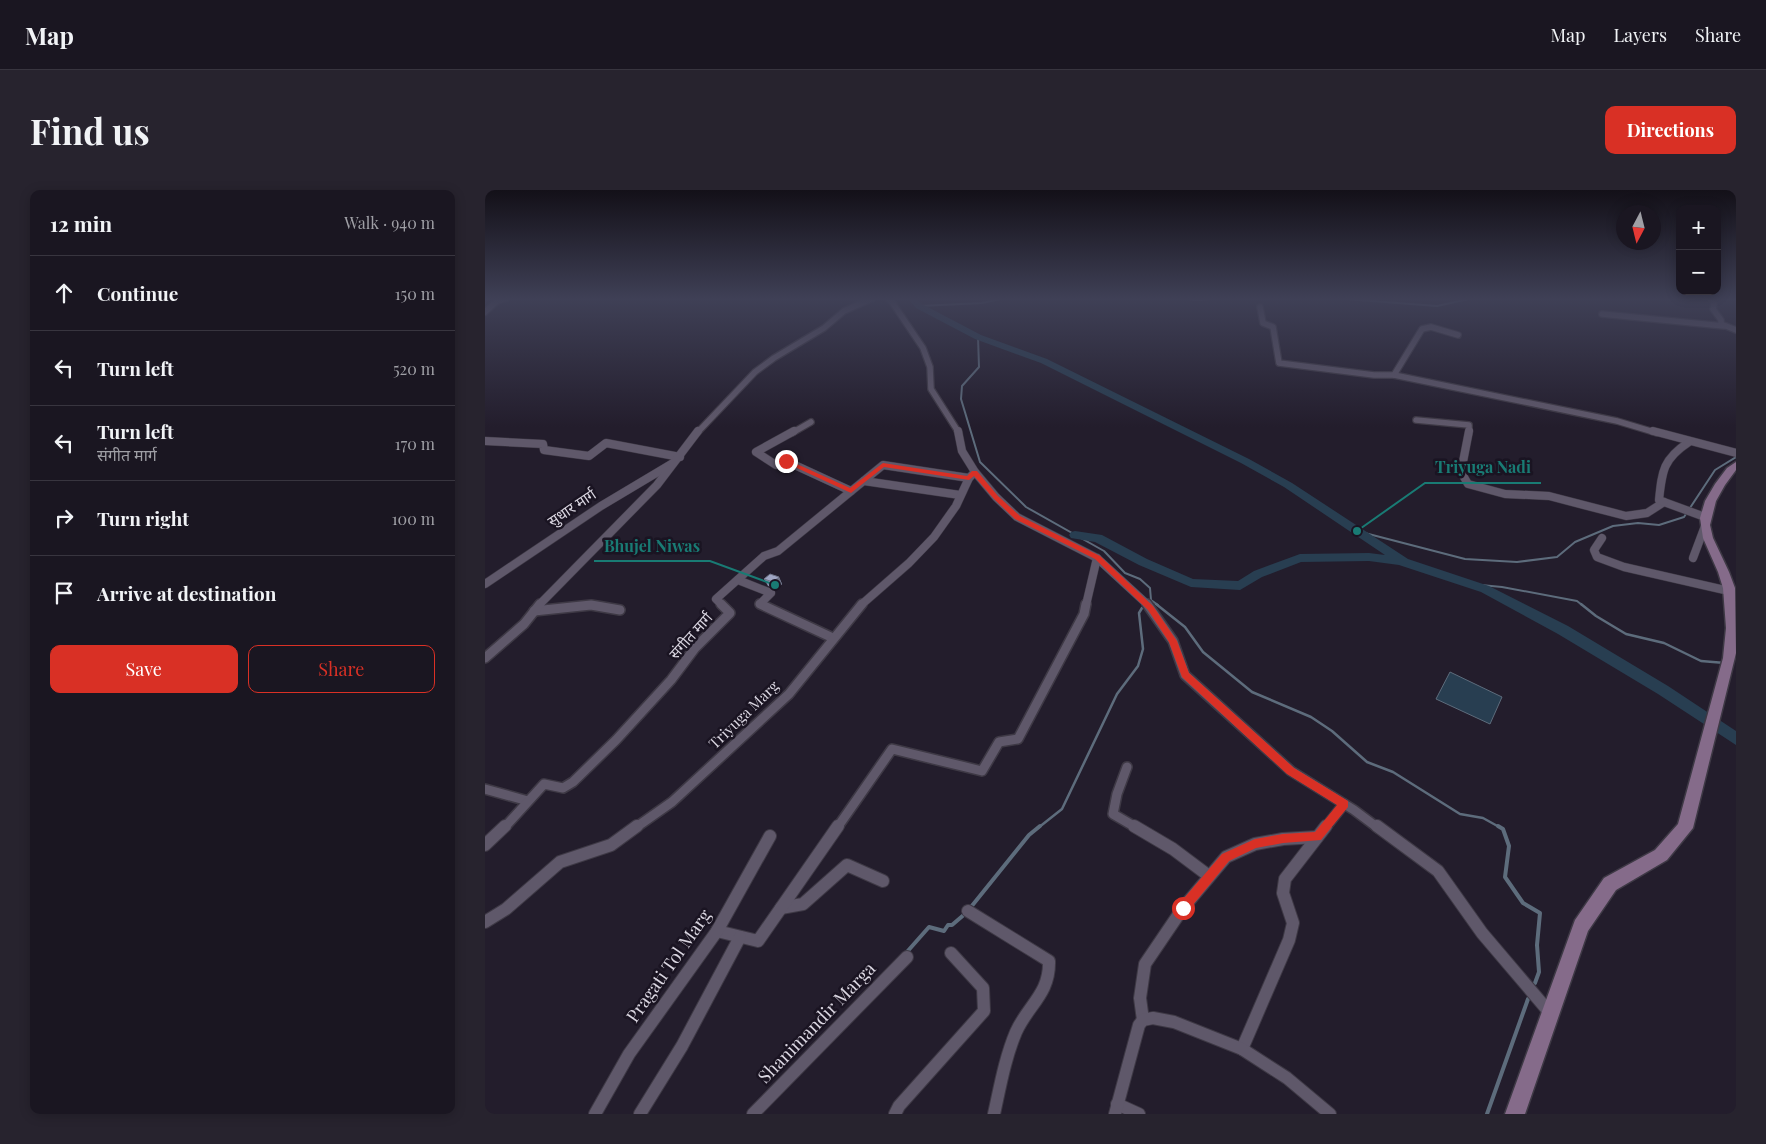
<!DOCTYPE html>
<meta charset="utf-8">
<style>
:root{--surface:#1a1621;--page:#27232e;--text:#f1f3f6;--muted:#9f9fa5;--line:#38353f;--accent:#d93025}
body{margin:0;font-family:"Playfair Display","Noto Sans Devanagari",serif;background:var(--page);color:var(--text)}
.controls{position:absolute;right:15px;top:15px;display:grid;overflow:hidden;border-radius:10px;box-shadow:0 2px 12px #0003}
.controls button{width:45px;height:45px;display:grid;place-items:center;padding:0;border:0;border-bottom:1px solid var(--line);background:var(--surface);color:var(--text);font:25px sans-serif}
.compass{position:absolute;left:1131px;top:15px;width:45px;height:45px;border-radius:50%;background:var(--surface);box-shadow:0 2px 12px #0003;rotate:187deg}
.stop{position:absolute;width:15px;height:15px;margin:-11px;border:4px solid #d93025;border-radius:50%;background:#fff}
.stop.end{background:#d93025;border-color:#fff;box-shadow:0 1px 5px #0008}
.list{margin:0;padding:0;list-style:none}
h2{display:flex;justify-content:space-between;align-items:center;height:65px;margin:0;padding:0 20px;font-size:21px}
h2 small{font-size:16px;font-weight:400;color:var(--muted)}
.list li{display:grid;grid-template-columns:32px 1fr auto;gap:15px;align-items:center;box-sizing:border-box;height:75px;padding:0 20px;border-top:1px solid var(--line)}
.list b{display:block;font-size:19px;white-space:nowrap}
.list p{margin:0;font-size:16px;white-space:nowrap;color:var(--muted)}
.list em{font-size:16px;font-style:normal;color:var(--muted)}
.actions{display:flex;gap:10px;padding:15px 20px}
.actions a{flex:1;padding:11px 0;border:1px solid var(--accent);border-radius:10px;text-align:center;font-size:18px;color:var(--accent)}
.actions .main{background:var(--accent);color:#fff}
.icon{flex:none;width:28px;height:28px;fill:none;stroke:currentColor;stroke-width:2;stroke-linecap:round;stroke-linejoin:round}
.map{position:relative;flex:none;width:1251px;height:924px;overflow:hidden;border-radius:10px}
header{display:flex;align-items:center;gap:30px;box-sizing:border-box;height:70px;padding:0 25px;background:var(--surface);border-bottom:1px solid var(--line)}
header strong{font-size:24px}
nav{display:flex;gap:28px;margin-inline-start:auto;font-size:18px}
.intro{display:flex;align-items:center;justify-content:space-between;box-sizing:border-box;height:120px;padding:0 30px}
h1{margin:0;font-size:35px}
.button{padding:12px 22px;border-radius:10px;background:var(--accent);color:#fff;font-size:18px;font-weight:700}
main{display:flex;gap:30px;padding:0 30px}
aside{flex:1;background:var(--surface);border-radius:10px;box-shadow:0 2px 12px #0003}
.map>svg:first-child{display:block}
</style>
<header>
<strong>Map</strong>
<nav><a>Map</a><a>Layers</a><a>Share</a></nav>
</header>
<div class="intro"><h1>Find us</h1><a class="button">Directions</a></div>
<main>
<aside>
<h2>12 min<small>Walk · 940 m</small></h2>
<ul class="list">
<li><svg class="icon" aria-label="ahead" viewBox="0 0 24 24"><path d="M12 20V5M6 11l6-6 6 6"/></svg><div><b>Continue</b></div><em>150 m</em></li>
<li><svg class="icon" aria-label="left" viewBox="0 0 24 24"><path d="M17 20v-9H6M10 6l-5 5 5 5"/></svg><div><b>Turn left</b></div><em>520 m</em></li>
<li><svg class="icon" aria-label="left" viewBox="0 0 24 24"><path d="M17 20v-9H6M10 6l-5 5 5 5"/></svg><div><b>Turn left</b><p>संगीत मार्ग</p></div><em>170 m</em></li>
<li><svg class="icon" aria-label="right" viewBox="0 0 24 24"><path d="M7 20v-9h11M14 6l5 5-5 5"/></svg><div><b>Turn right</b></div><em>100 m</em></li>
<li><svg class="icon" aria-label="arrive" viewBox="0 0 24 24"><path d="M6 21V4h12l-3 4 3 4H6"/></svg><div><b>Arrive at destination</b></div></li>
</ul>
<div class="actions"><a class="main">Save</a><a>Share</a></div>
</aside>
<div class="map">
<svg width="1251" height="924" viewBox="0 0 1251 924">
<rect width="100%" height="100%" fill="#231d2c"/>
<polygon fill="#283e51" stroke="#5d6c7c" points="965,482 1017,507 1005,534 951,509"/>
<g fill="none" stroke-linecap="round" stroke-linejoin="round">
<g stroke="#5d6c7c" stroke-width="2">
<polyline points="689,108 712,110 743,108"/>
<polyline points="848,108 952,116 988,108"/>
<polyline points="434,116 497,113 520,108"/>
<polyline points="493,147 494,177 477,196 476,209 495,272 541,317 619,361 640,383 655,389 665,398 666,410 673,415"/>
<polyline points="872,341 980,369 1032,372 1072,367 1090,352 1128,336 1153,333 1174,335 1199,327 1230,280 1251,267"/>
<polyline points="985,394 1017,397 1092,411 1097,415"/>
</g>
<g stroke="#5d6c7c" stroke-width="2.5">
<polyline points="671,414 700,437 718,462 767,502 826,527 847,541 882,572 908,582 975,624 998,628 1016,638"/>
<polyline points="1096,414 1111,426 1141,444 1179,453 1216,471 1240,473"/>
<polyline points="553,638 577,619 632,504 653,476 658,459 654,423 657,418"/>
</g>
<g stroke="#5d6c7c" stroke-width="4">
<polyline points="1013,636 1018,639 1024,656 1020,687 1038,713 1055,723 1052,755 1054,782 1050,793"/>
<polyline points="486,717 544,645 555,636"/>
<polyline points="421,763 444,737 459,741 463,735 467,735 481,723"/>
<polyline points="1002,924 1043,809"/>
</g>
<polygon fill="#283e51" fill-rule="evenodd" points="423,108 431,108 437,114 496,145 562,169 764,269 807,293 923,369 1004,396 1083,436 1183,496 1251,541 1251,555 1173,504 1073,444 996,402 914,375 884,371 816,372 777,387 755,400 706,397 654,375 610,352 586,348 584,345 586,342 590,341 617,345 662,369 708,389 753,391 769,381 815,364 884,363 900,365 799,297 756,273 556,173 490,149 431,118"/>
<defs>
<g id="minor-far3">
<polyline points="402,108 407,112 438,158 445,177 446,199 474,243"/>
<polyline points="1226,108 1229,114 1228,119 1236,130 1236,134 1251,140"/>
<polyline points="775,117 778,133 788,137 794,173 889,185 909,185 1132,231 1172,243"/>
<polyline points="0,122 12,111 22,108"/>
<polyline points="1117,124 1239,136"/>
<polyline points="909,185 937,139 946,137 973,145"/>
<polyline points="931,230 984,235 984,243"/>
<polyline points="212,243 270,182 289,168 339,138 359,121 388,108"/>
<polyline points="307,243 326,232"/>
</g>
<g id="minor-far2">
<polyline points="309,241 271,262 291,275 301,271 366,301"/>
<polyline points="473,241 477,261 490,282 511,307 532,327 612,368 663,415"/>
<polyline points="984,241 976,282 983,294 1020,304 1064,306 1141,326 1162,323 1179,312 1220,327"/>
<polyline points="1168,241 1251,263"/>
<polyline points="0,251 58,254 59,260 104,266 121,253 195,267"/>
<polyline points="379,291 475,305"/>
<path d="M1179 312 1174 310C1177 281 1178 269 1204 252"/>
<polyline points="1117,348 1109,360 1112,367 1139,377 1244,401"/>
<polyline points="1208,368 1220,336"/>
<polyline points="253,390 286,403 275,414 278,415"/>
<polyline points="0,394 116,316 188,273"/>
<polyline points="54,415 172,295 213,241"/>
<polyline points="104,415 107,415"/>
<polyline points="237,415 231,409 279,366 293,361 398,275 484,288"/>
<polyline points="376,415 424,373 449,347 471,316 484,288 490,282"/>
<polyline points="601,415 612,368"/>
</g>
<g id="minor-far1">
<polyline points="275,414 348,448"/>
<polyline points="662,414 688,451 700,485 806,581 869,620 893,638"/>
<polyline points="49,421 106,415 135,420"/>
<polyline points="0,468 39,434 55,414"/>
<polyline points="642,577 632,604 628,624 652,638"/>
<polyline points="0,599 43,611"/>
<polyline points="19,638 59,594 78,598 88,592 131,550 186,490 210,458 245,423 236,414"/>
<polyline points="150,638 187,612 304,504 377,414"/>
<polyline points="352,638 407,559 497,581 514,552 533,549 599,424 601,414"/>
<polyline points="840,638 859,614"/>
</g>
<g id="minor">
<polyline points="649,636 688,659 724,686"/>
<polyline points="892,636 953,681 997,743 1065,823"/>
<polyline points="0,655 20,636"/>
<polyline points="296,718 318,714 362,675 398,691"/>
<path d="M483 721 564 771C565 804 543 815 531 842 520 868 515 897 509 924"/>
<polyline points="0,732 21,719 75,672 126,655 152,636"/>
<polyline points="232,741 273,751 353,636"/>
<polyline points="658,830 655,808 660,774 698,718 741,667 770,654 798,649 832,647"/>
<polyline points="757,859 804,750 808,733 798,703 800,689 841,636"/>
<polyline points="632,914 654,924"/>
<polyline points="110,924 144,864 232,741 285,646"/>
<polyline points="155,924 197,856 255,747"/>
<polyline points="268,924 422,767"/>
<polyline points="410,924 414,916 499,821 498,798 466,763"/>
<polyline points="630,924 654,835 658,830 668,828 689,832 757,859 802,888 845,924"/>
</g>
<polygon id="secondary" points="1251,272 1251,280 1240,295 1231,311 1225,335 1228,348 1244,382 1250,398 1251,463 1208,638 1182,670 1131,700 1103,741 1040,924 1020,924 1090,730 1119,688 1170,660 1193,634 1238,468 1241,438 1238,398 1233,382 1218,348 1215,328 1220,311 1230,294 1242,278"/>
</defs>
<use href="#minor-far3" stroke="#3e3945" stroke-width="8"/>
<use href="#minor-far2" stroke="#3e3945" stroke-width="9"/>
<use href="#minor-far1" stroke="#3e3945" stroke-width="12"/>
<use href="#minor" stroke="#3e3945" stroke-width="14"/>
<use href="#secondary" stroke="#3e3945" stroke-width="3"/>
<use href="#minor-far3" stroke="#5f586a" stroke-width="5.5"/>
<use href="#minor-far2" stroke="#5f586a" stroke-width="8"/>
<use href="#minor-far1" stroke="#5f586a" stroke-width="9"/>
<use href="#minor" stroke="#5f586a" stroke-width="12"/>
<use href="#secondary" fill="#856b8a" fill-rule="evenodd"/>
</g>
<polygon fill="#898ea8" points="294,387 297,394 292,399 283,396 279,389"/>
<polygon fill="#6f7488" points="294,387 297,394 292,399 288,392"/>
<polygon fill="#9fa5c3" stroke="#6f7488" points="285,384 294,387 288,392 279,389"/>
<linearGradient id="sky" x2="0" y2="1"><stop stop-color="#131018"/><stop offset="0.46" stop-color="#3f4056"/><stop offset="1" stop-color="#3f4056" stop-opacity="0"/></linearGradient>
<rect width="1251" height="237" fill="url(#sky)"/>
<polygon fill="#d93025" points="299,270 303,270 365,298 398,273 482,286 487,281 492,281 513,306 535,326 615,366 668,416 692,451 704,483 809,578 863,611 863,617 836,650 798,653 771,658 744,671 702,722 698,723 694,722 693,718 694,714 737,664 770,649 798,644 830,642 852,615 802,584 697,487 684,452 663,420 610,369 530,329 509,309 489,286 484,290 399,277 366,303 299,272"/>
<g text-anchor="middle" stroke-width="5" stroke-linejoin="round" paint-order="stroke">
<g font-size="15" fill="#dad6e1" stroke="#1a1422">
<text transform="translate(87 318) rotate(-34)" y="5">सुधार मार्ग</text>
<text transform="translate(206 446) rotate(-48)" y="5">संगीत मार्ग</text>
<text transform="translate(259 525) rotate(-44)" y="5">Triyuga Marg</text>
</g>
<g font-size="18" fill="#dad6e1" stroke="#1a1422">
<text transform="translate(184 776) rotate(-55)" y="6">Pragati Tol Marg</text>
<text transform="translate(332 833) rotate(-46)" y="6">Shanimandir Marga</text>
</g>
</g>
<path fill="none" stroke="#197b74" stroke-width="2" d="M872 341L940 293H1056M290 395L225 371H109"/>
<g fill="#197b74" stroke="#1a1422" stroke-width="2">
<circle cx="872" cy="341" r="5"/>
<circle cx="290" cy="395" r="5"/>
</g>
<g font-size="16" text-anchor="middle" font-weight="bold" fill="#197b74" stroke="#1a1422" stroke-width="5" stroke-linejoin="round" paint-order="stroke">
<text x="998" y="283">Triyuga Nadi</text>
<text x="167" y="362">Bhujel Niwas</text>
</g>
</svg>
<div class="controls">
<button>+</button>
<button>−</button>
</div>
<svg class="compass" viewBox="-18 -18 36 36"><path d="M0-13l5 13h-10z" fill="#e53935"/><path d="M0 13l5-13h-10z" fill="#9f9fa5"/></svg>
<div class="stop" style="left:698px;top:718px"></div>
<div class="stop end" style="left:301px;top:271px"></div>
</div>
</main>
